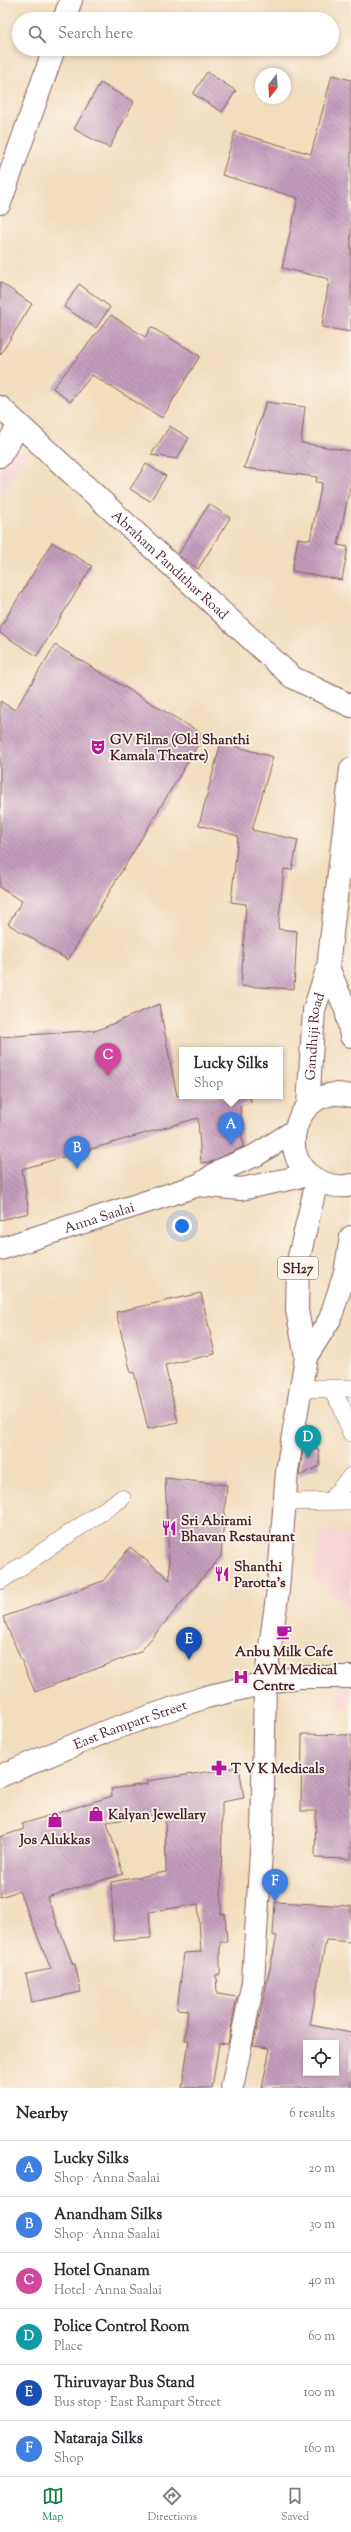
<!DOCTYPE html>
<meta charset="utf-8">
<style>
:root{--surface:#fff;--page:#f7f7f7;--text:#2b2b33;--muted:#7c7c81;--line:#e1e1e2;--accent:#0b8043}
body{margin:0;font-family:"Sorts Mill Goudy",serif;background:var(--page);color:var(--text)}
.controls{position:absolute;right:12px;bottom:12px;display:grid;overflow:hidden;border-radius:0px;box-shadow:0 2px 6px #0003}
.controls button{width:36px;height:36px;display:grid;place-items:center;padding:0;border:0;border-bottom:1px solid var(--line);background:var(--surface);color:var(--text);font:20px sans-serif}
.compass{position:absolute;left:255px;top:68px;width:36px;height:36px;border-radius:50%;background:var(--surface);box-shadow:0 2px 6px #0003;rotate:197deg}
.you{position:absolute;left:182px;top:1226px;width:14px;height:14px;margin:-10px;border:3px solid #fff;border-radius:50%;background:#1a73e8;box-shadow:0 0 0 6px #1a73e833}
.badge{display:grid;place-items:center;width:26px;height:26px;border-radius:50%;background:var(--accent);color:#fff;font-size:13px;font-weight:700}
.pin{position:absolute;translate:-50% -33px;filter:drop-shadow(0 1px 2px #0008)}
.pin::after{content:'';position:absolute;top:21px;width:14px;height:12px;background:inherit;clip-path:polygon(0 0,100% 0,50% 100%)}
.popup{position:absolute;left:179px;top:1047px;width:104px;height:52px;box-sizing:border-box;display:grid;place-content:center;border-radius:0px;background:var(--surface);filter:drop-shadow(0 1px 3px #0005);font-size:13px;white-space:nowrap;color:var(--muted)}
.popup b{font-size:15px;color:var(--text)}
.popup::after{content:'';position:absolute;left:50%;top:100%;margin-left:-8px;border:8px solid transparent;border-top-color:var(--surface)}
.list{margin:0;padding:0;list-style:none}
h2{display:flex;justify-content:space-between;align-items:center;height:52px;margin:0;padding:0 16px;font-size:17px}
h2 small{font-size:13px;font-weight:400;color:var(--muted)}
.list li{display:grid;grid-template-columns:26px 1fr auto;gap:12px;align-items:center;box-sizing:border-box;height:56px;padding:0 16px;border-top:1px solid var(--line)}
.list b{display:block;font-size:15px;white-space:nowrap}
.list p{margin:0;font-size:13px;white-space:nowrap;color:var(--muted)}
.list em{font-size:13px;font-style:normal;color:var(--muted)}
.icon{flex:none;width:22px;height:22px;fill:none;stroke:currentColor;stroke-width:2;stroke-linecap:round;stroke-linejoin:round}
.map{position:relative;flex:none;width:351px;height:2088px;overflow:hidden}
.search{position:absolute;background:var(--surface);box-shadow:0 2px 6px #0003;left:12px;right:12px;top:12px;height:44px;display:flex;align-items:center;gap:10px;box-sizing:border-box;padding:0 14px;border-radius:22px;color:var(--muted);font-size:15px}
.sheet{height:388px;background:var(--surface)}
nav{display:flex;justify-content:space-around;align-items:center;box-sizing:border-box;height:56px;border-top:1px solid var(--line);background:var(--surface);font-size:11px;color:var(--muted)}
nav a{display:grid;justify-items:center;gap:2px}
nav .on{color:var(--accent)}
.map>svg:first-child{display:block}
</style>
<div class="map">
<svg width="351" height="2088" viewBox="0 0 351 2088">
<defs>
<pattern id="building-back-hatch" width="6" height="6" patternUnits="userSpaceOnUse"><rect width="6" height="6" fill="#c59cbc"/><path d="M-1 5l2 2M0 0l6 6M5-1l2 2" fill="none" stroke="#a27f99"/></pattern>
</defs>
<rect width="100%" height="100%" fill="#fbf7ec"/>
<filter id="ink" filterUnits="userSpaceOnUse"><feTurbulence type="fractalNoise" baseFrequency=".025" numOctaves="2"/><feDisplacementMap in="SourceGraphic" scale="8" xChannelSelector="R" yChannelSelector="G"/><feConvolveMatrix kernelMatrix="1 2 1 2 8 2 1 2 1" color-interpolation-filters="sRGB"/></filter>
<filter id="wash" filterUnits="userSpaceOnUse"><feTurbulence type="fractalNoise" baseFrequency=".012" numOctaves="4" result="noise"/><feDisplacementMap in="SourceGraphic" scale="16" xChannelSelector="R" yChannelSelector="G"/><feGaussianBlur stdDeviation="0.9" result="paint"/><feColorMatrix in="noise" values="0 0 0 0 0 0 0 0 0 0 0 0 0 0 0 0 0 1.4 0 .05"/><feComposite in="paint" operator="in"/></filter>
<g filter="url(#wash)">
<rect width="100%" height="100%" fill="#f2ddbd"/>
<g fill="#f7cfd2">
<polygon points="0,433 25,457 0,499"/>
<polygon points="321,1530 351,1533 351,1610 315,1578"/>
<polygon points="351,1664 351,1707 339,1707 338,1665"/>
</g>
<g id="blocks">
<g fill="url(#building-back-hatch)" fill-rule="evenodd">
<polygon points="207,72 236,91 222,112 193,94"/>
<polygon points="332,75 351,80 351,332 322,327 329,279 282,268 298,198 222,175 235,132 311,154"/>
<polygon points="100,83 134,102 109,148 74,129"/>
<polygon points="0,282 32,304 0,355"/>
<polygon points="79,284 110,307 96,328 64,307"/>
<polygon points="111,315 145,337 151,327 200,356 162,418 92,375 70,402 53,388"/>
<polygon points="266,402 305,407 301,443 351,451 351,482 338,545 348,547 342,580 292,571 298,538 310,540 322,483 316,482 317,477 244,468"/>
<polygon points="170,426 189,438 177,459 151,455"/>
<polygon points="146,464 166,476 150,501 130,489"/>
<polygon points="209,504 230,518 198,569 178,555"/>
<polygon points="52,542 92,566 37,656 0,633 0,628"/>
<polygon points="55,645 204,735 68,960 8,924 22,901 0,888 0,701 15,710"/>
<polygon points="221,742 273,757 252,830 298,840 292,870 284,869 278,929 297,931 294,989 241,986 246,904 231,902 238,836 199,825"/>
<polygon points="159,1004 177,1096 250,1096 251,1102 240,1106 243,1147 211,1162 201,1163 198,1118 22,1169 29,1213 0,1220 0,1037 98,1030"/>
<polygon points="201,1293 215,1354 165,1365 178,1422 148,1429 134,1372 131,1373 116,1312"/>
<polygon points="304,1444 319,1450 320,1466 299,1476"/>
<polygon points="165,1478 227,1485 221,1556 140,1652 35,1692 3,1617 103,1581 130,1547 170,1580"/>
<polygon points="302,1734 351,1735 351,1859 315,1858 316,1811 301,1811"/>
<polygon points="239,1767 244,1798 222,1802 221,1914 225,1914 227,1942 220,1942 220,1975 216,1975 217,1994 237,1997 228,2044 219,2043 212,2088 182,2088 189,2040 185,2040 188,2010 177,2009 184,1953 201,1952 198,1904 149,1912 151,1938 114,1941 111,1882 166,1872 165,1813 107,1822 123,1874 47,1897 73,1965 75,1964 81,1992 32,2002 26,1974 51,1969 19,1891 0,1897 0,1837 24,1829 22,1824 112,1796 111,1789 147,1784 147,1781"/>
<path d="M275 1902 351 1906V1942L326 1940 310 2025 351 2033V2088H262L270 2048 253 2046 277 1936 273 1935ZM306 2043H336V2073H306Z"/>
</g>
</g>
</g>
<g filter="url(#ink)">
<use href="#blocks" fill-opacity="0" stroke="#85625e" stroke-width="1"/>
<g fill="none" stroke-linecap="round" stroke-linejoin="round">
<defs>
<g id="service">
<polyline points="300,1389 351,1388"/>
<polyline points="331,1390 342,1407 351,1433"/>
<polyline points="330,1501 351,1476"/>
<polyline points="284,1502 351,1501"/>
<polyline points="0,1581 122,1498"/>
</g>
<g id="minor">
<polyline points="64,19 71,0"/>
<polyline points="0,203 54,49"/>
<path id="s1" d="M0 407 292 677 351 706"/>
<polyline points="0,456 19,425"/>
<path id="s2" d="M0 1776 107 1731 206 1697 265 1683"/>
</g>
<g id="tertiary">
<polyline points="199,1185 241,1189 309,1175"/>
<path id="s3" d="M0 1249 199 1185 221 1170 256 1155 294 1131"/>
<polyline points="265,1683 300,1677 351,1677"/>
</g>
<g id="primary">
<polyline points="328,967 346,1010 351,1036"/>
<path d="M351 1096C296 1080 269 1164 324 1183 333 1186 342 1188 351 1185"/>
<path id="s4" d="M308 1106 314 1010 328 967 351 769"/>
<polyline points="306,1357 297,1310 298,1261 317,1181"/>
<polyline points="232,2088 253,1982 262,1835 265,1683 278,1590 287,1471 306,1357 330,1319 345,1273 351,1237"/>
</g>
</defs>
<use href="#service" stroke="#85625e" stroke-width="18"/>
<use href="#minor" stroke="#85625e" stroke-width="24"/>
<use href="#tertiary" stroke="#85625e" stroke-width="24"/>
<use href="#primary" stroke="#85625e" stroke-width="24"/>
<use href="#service" stroke="#fff" stroke-width="17"/>
<use href="#minor" stroke="#fff" stroke-width="22"/>
<use href="#tertiary" stroke="#fff" stroke-width="22"/>
<use href="#primary" stroke="#fff" stroke-width="22"/>
</g>
</g>
<defs>
<symbol id="theatre-bare" viewBox="-9 -9 18 18"><path d="M-5-5.5Q0-4 5-5.5V0Q5 5 0 6Q-5 5-5 0ZM-3.3-2.5H-1v1.5H-3.3ZM1-2.5H3.3v1.5H1ZM-2.8 1Q0 5.5 2.8 1Z" fill="#b5179e" stroke="#fbf7ec" stroke-width="2.5" paint-order="stroke"/></symbol>
<symbol id="restaurant-bare" viewBox="-9 -9 18 18"><path d="M-5-6h1v4h1v-4h1v4h1v-4h1v5L-1.5 .5V6h-2V.5L-5-1ZM5-6V6H3V1.5H1.5Q1.5-4 5-6Z" fill="#b5179e" stroke="#fbf7ec" stroke-width="2.5" paint-order="stroke"/></symbol>
<symbol id="cafe-bare" viewBox="-9 -9 18 18"><path d="M-5.5-4.5H6V0H3Q3 3.5 0 3.5H-2.5Q-5.5 3.5-5.5 0ZM3-3.2v2h1.7v-2ZM-6 4.5H4V6H-6Z" fill="#b5179e" stroke="#fbf7ec" stroke-width="2.5" paint-order="stroke"/></symbol>
<symbol id="hospital-bare" viewBox="-9 -9 18 18"><path d="M-5-5h3v3.5h4V-5h3V5h-3V1.5h-4V5h-3Z" fill="#b5179e" stroke="#fbf7ec" stroke-width="2.5" paint-order="stroke"/></symbol>
<symbol id="pharmacy-bare" viewBox="-9 -9 18 18"><path d="M-2-6h4v4h4v4h-4v4h-4v-4h-4v-4h4Z" fill="#b5179e" stroke="#fbf7ec" stroke-width="2.5" paint-order="stroke"/></symbol>
<symbol id="shop-bare" viewBox="-9 -9 18 18"><path d="M-5-2.5h2.3a2.7 3.5 0 0 1 5.4 0H5L5.5 6h-11ZM-1.5-2.5h3a1.5 2.3 0 0 0-3 0Z" fill="#b5179e" stroke="#fbf7ec" stroke-width="2.5" paint-order="stroke"/></symbol>
</defs>
<g fill-rule="evenodd">
<use href="#theatre-bare" x="87" y="736" width="22" height="22"/>
<use href="#restaurant-bare" x="158" y="1517" width="22" height="22"/>
<use href="#restaurant-bare" x="211" y="1563" width="22" height="22"/>
<use href="#cafe-bare" x="273" y="1621" width="22" height="22"/>
<use href="#hospital-bare" x="230" y="1666" width="22" height="22"/>
<use href="#pharmacy-bare" x="208" y="1757" width="22" height="22"/>
<use href="#shop-bare" x="85" y="1803" width="22" height="22"/>
<use href="#shop-bare" x="44" y="1809" width="22" height="22"/>
</g>
<g text-anchor="middle" stroke-width="3.5" stroke-linejoin="round" paint-order="stroke">
<rect fill="#fbf7ec" stroke="#7f6065" stroke-width="1" x="278" y="1257" width="40" height="22" rx="3"/>
<g font-size="13" font-weight="bold" fill="#4a1f2b">
<text x="298" y="1273">SH27</text>
</g>
<g font-size="14" fill="#4a1f2b" stroke="#fbf7ec">
<text dy="5" stroke="none"><textPath href="#s1" startOffset="232">Abraham Pandithar Road</textPath></text>
<text dy="5" stroke="none"><textPath href="#s4" startOffset="70">Gandhiji Road</textPath></text>
<text dy="5" stroke="none"><textPath href="#s3" startOffset="104">Anna Saalai</textPath></text>
<text dy="5" stroke="none"><textPath href="#s2" startOffset="140">East Rampart Street</textPath></text>
</g>
<g font-size="14" font-weight="bold" fill="#4a1f2b" stroke="#fbf7ec" text-anchor="start">
<text x="110" y="744">GV Films (Old Shanthi<tspan x="110" dy="16">Kamala Theatre)</tspan></text>
<text x="181" y="1525">Sri Abirami<tspan x="181" dy="16">Bhavan Restaurant</tspan></text>
<text x="234" y="1571">Shanthi<tspan x="234" dy="16">Parotta's</tspan></text>
<text x="284" y="1656" text-anchor="middle">Anbu Milk Cafe</text>
<text x="253" y="1674">AVM Medical<tspan x="253" dy="16">Centre</tspan></text>
<text x="231" y="1773">T V K Medicals</text>
<text x="108" y="1819">Kalyan Jewellary</text>
<text x="55" y="1844" text-anchor="middle">Jos Alukkas</text>
</g>
</g>
</svg>
<div class="controls">
<button><svg class="icon" aria-label="locate" viewBox="0 0 24 24"><circle cx="12" cy="12" r="6"/><path d="M12 2v4M12 18v4M2 12h4M18 12h4"/></svg></button>
</div>
<svg class="compass" viewBox="-18 -18 36 36"><path d="M0-13l5 13h-10z" fill="#e53935"/><path d="M0 13l5-13h-10z" fill="#7c7c81"/></svg>
<div class="you"></div>
<div class="pin badge" style="left:231px;top:1145px;background:#3f7fe0">A</div>
<div class="popup"><b>Lucky Silks</b>Shop</div>
<div class="pin badge" style="left:77px;top:1169px;background:#3f7fe0">B</div>
<div class="pin badge" style="left:108px;top:1076px;background:#d1479c">C</div>
<div class="pin badge" style="left:308px;top:1458px;background:#0f9aa8">D</div>
<div class="pin badge" style="left:189px;top:1660px;background:#1a4fb4">E</div>
<div class="pin badge" style="left:275px;top:1902px;background:#3f7fe0">F</div>
<div class="search"><svg class="icon" aria-label="search" viewBox="0 0 24 24"><circle cx="10" cy="10" r="6"/><path d="M15 15l6 6"/></svg>Search here</div>
</div>
<section class="sheet">
<h2>Nearby<small>6 results</small></h2>
<ul class="list">
<li><span class="badge" style="background:#3f7fe0">A</span><div><b>Lucky Silks</b><p>Shop · Anna Saalai</p></div><em>20 m</em></li>
<li><span class="badge" style="background:#3f7fe0">B</span><div><b>Anandham Silks</b><p>Shop · Anna Saalai</p></div><em>30 m</em></li>
<li><span class="badge" style="background:#d1479c">C</span><div><b>Hotel Gnanam</b><p>Hotel · Anna Saalai</p></div><em>40 m</em></li>
<li><span class="badge" style="background:#0f9aa8">D</span><div><b>Police Control Room</b><p>Place</p></div><em>60 m</em></li>
<li><span class="badge" style="background:#1a4fb4">E</span><div><b>Thiruvayar Bus Stand</b><p>Bus stop · East Rampart Street</p></div><em>100 m</em></li>
<li><span class="badge" style="background:#3f7fe0">F</span><div><b>Nataraja Silks</b><p>Shop</p></div><em>160 m</em></li>
</ul>
</section>
<nav>
<a class="on"><svg class="icon" aria-label="map" viewBox="0 0 24 24"><path d="M3 6l6-2 6 2 6-2v14l-6 2-6-2-6 2zM9 4v14M15 6v14"/></svg>Map</a>
<a><svg class="icon" aria-label="directions" viewBox="0 0 24 24"><path d="M12 3l9 9-9 9-9-9zM9 14v-3h6M13 9l2 2-2 2"/></svg>Directions</a>
<a><svg class="icon" aria-label="saved" viewBox="0 0 24 24"><path d="M7 4h10v16l-5-4-5 4z"/></svg>Saved</a>
</nav>
